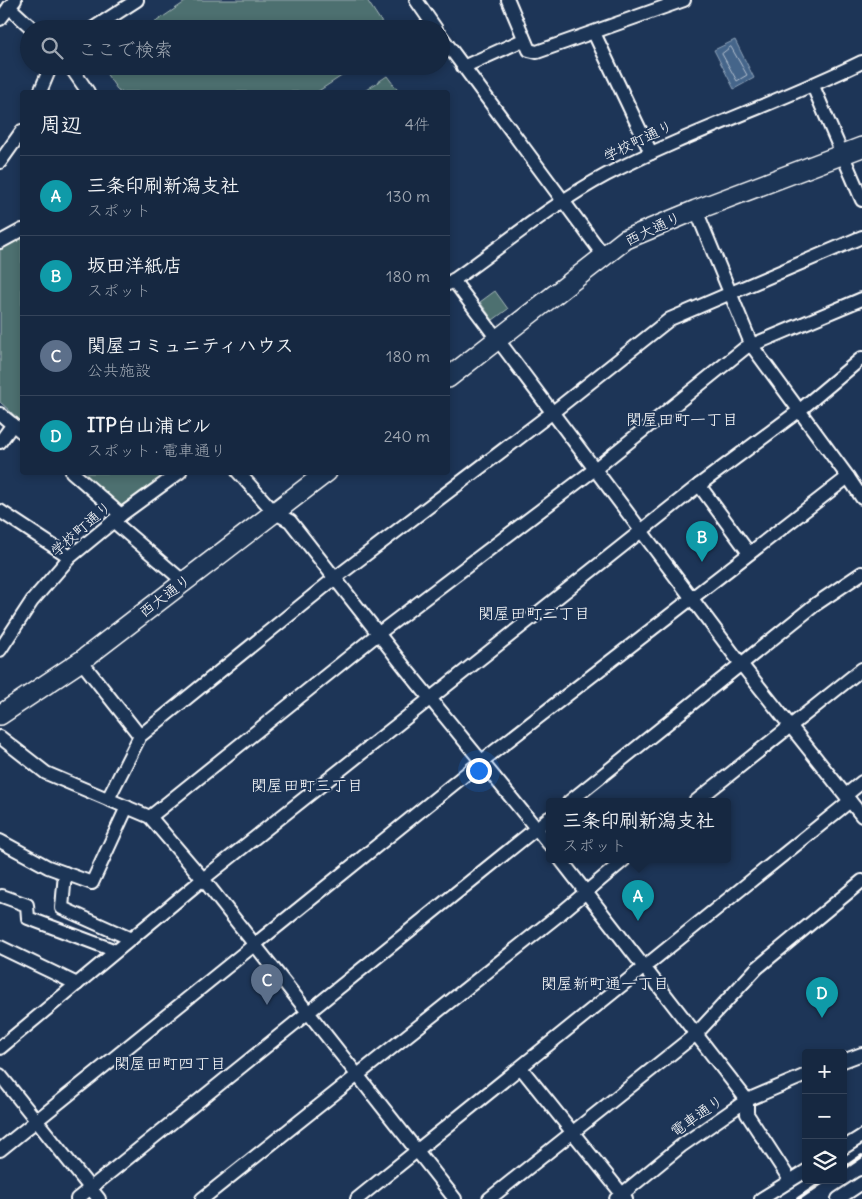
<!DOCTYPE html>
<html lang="ja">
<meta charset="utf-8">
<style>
:root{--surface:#162841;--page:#1f3048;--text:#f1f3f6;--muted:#9ea6b1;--line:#35445a;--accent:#db2777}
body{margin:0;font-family:Delius,"Klee One",sans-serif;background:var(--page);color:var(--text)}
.controls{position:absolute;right:15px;bottom:15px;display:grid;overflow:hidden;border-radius:5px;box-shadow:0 2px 8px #0003}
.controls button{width:45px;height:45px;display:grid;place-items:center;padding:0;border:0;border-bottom:1px solid var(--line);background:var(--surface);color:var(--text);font:25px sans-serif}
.you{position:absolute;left:478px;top:770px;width:18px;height:18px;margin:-12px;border:4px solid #fff;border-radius:50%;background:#1a73e8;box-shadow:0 0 0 8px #1a73e833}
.badge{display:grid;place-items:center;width:32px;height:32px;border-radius:50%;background:var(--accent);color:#fff;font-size:16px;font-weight:700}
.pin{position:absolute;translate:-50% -41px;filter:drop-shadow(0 1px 2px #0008)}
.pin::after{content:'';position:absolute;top:26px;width:18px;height:15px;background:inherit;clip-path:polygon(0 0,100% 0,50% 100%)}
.popup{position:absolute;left:546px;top:798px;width:185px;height:65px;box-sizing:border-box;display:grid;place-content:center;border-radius:5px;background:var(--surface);filter:drop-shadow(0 1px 4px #0005);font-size:16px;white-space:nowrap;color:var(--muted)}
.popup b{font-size:19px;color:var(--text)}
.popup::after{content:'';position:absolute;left:50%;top:100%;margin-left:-10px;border:10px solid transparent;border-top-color:var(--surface)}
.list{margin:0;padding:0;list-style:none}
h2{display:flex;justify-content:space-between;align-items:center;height:65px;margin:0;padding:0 20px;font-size:21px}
h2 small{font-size:16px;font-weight:400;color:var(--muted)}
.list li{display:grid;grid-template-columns:32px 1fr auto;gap:15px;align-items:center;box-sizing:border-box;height:80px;padding:0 20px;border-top:1px solid var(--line)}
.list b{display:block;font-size:19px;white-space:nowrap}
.list p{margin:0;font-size:16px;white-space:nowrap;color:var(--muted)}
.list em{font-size:16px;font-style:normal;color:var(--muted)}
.icon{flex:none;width:28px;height:28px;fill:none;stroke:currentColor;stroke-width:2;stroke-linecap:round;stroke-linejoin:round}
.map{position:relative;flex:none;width:862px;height:1199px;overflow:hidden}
.search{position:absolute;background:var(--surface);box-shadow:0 2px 8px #0003;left:20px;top:20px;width:430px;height:55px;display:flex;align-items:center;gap:12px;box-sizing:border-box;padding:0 18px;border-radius:28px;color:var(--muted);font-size:19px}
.panel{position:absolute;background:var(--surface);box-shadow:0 2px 8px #0003;left:20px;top:90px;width:430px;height:385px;border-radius:5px}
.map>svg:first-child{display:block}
</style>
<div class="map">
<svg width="862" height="1199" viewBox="0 0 862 1199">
<rect width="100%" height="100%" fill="#1d3557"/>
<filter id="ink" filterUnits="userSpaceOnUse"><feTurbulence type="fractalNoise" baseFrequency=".02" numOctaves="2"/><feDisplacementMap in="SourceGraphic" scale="10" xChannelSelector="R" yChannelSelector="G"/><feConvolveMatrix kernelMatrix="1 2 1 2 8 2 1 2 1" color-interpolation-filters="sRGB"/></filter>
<g filter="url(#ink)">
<g fill="#4e7070" stroke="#a6b8b8">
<polygon points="188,0 367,0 386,29 145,29"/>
<polygon points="101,66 357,66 317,92 119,92"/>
<polygon points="387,76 399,92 363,92"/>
<polygon points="22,235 22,422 0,402 0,248"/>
<polygon points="495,291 508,309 493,320 480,302"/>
<polygon points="81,473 172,473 123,510"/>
</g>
<polygon fill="#45658a" stroke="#8fa3b9" points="735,40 754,78 734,89 714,50"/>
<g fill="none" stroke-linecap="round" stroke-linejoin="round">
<polygon stroke="#b5c1d0" stroke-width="1" points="731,47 747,75 737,81 722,54"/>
<defs>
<g id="minor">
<polyline points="416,0 436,29"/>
<polyline points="508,0 529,50 537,52 684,0"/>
<polyline points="9,7 33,29"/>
<polyline points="0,19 15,0"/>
<polyline points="92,29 137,0"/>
<polyline points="594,33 651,153"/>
<polyline points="441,36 604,256"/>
<polyline points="70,66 88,92"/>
<polyline points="463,67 523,40"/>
<polyline points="813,86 862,200"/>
<polyline points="40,92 51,66"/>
<polyline points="0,162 22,131"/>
<polyline points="0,242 22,230"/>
<polyline points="453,280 741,664 862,816"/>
<path d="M448 284C500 248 550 205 606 175 689 132 778 103 862 62"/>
<polyline points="0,414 22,432"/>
<polyline points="0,442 13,424"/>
<polyline points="72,472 121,515"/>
<polyline points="238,472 275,513 290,521 406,669 549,844"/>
<polyline points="848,477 862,498"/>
<polyline points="699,485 749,553"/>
<polyline points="0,511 70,557"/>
<polyline points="113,521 184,582"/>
<polyline points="0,650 32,601 70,557 121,515 180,472"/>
<polyline points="81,661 140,736"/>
<polyline points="0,737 46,773 150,817 203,879 455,1199"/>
<polyline points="846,795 862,782"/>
<polyline points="108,799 140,736 335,578 553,412 670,319 862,237"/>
<polyline points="569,802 816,604 862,573"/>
<polyline points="695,802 862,669"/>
<polyline points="150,817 379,633 595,469 745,348 862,299"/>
<polyline points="0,841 48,867 92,883 127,807"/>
<polyline points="561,860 747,1100 747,1114 790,1180"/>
<polyline points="65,873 62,908 131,939"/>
<polyline points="2,896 27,905 28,918 116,951"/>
<polyline points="0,947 77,984"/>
<polyline points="0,1048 203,879 699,485 800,410 862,358"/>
<polyline points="843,1061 862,1054"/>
<polyline points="521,1068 626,1199"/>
<polyline points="0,1075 99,1199"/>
<polyline points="843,1148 862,1136"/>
<polyline points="0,1150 482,761 848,477 752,346 696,210"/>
<polyline points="77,1199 549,818"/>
<polyline points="202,1199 561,913 624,860"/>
<polyline points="357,1199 850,801"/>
<polyline points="489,1199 696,1034 757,968 862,881"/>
<polyline points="616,1199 681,1146 747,1100 806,1075"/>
<polyline points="761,1199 806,1171"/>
<polyline points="838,1199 862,1183"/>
</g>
<g id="highway">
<polyline points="448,378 626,239 696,210 862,147"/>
<polyline points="0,715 81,661 327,472"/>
</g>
</defs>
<use href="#minor" stroke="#fff" stroke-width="16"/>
<use href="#highway" stroke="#fff" stroke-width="22"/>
<use href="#minor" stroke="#1d3557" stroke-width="12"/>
<use href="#highway" stroke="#1d3557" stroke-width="19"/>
<g stroke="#fff" stroke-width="4">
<polyline points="843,1169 862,1156"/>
<polyline points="798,1199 826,1180"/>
</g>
</g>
</g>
<g text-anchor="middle" stroke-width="4" stroke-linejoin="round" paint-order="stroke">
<g font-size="15" fill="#fff" stroke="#1d3557">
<text transform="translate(638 141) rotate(-26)" y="5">学校町通り</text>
<text transform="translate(653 229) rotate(-25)" y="5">西大通り</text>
<text transform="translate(81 529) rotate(-41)" y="5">学校町通り</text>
<text transform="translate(165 596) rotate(-37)" y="5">西大通り</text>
<text transform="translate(697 1116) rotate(-35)" y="5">電車通り</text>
</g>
<g font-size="16" fill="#fff" stroke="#1d3557">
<text x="682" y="425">関屋田町一丁目</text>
<text x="534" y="619">関屋田町二丁目</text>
<text x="307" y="791">関屋田町三丁目</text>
<text x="605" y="989">関屋新町通一丁目</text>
<text x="170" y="1069">関屋田町四丁目</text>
</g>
</g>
</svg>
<div class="controls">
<button>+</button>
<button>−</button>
<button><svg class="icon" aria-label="layers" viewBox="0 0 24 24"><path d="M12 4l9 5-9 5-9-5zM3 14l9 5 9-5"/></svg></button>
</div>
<div class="you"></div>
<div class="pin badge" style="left:638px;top:921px;background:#0f9aa8">A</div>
<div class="popup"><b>三条印刷新潟支社</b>スポット</div>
<div class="pin badge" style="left:702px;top:562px;background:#0f9aa8">B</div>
<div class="pin badge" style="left:267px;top:1005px;background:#5c6f8a">C</div>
<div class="pin badge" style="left:822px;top:1018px;background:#0f9aa8">D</div>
<div class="search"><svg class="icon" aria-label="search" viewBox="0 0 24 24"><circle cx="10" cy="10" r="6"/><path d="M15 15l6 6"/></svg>ここで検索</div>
<section class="panel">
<h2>周辺<small>4件</small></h2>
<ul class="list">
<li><span class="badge" style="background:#0f9aa8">A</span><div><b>三条印刷新潟支社</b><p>スポット</p></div><em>130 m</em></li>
<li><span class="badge" style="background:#0f9aa8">B</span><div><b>坂田洋紙店</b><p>スポット</p></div><em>180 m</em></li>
<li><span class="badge" style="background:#5c6f8a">C</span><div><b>関屋コミュニティハウス</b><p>公共施設</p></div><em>180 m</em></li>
<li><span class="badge" style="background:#0f9aa8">D</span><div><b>ITP白山浦ビル</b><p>スポット · 電車通り</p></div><em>240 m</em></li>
</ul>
</section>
</div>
